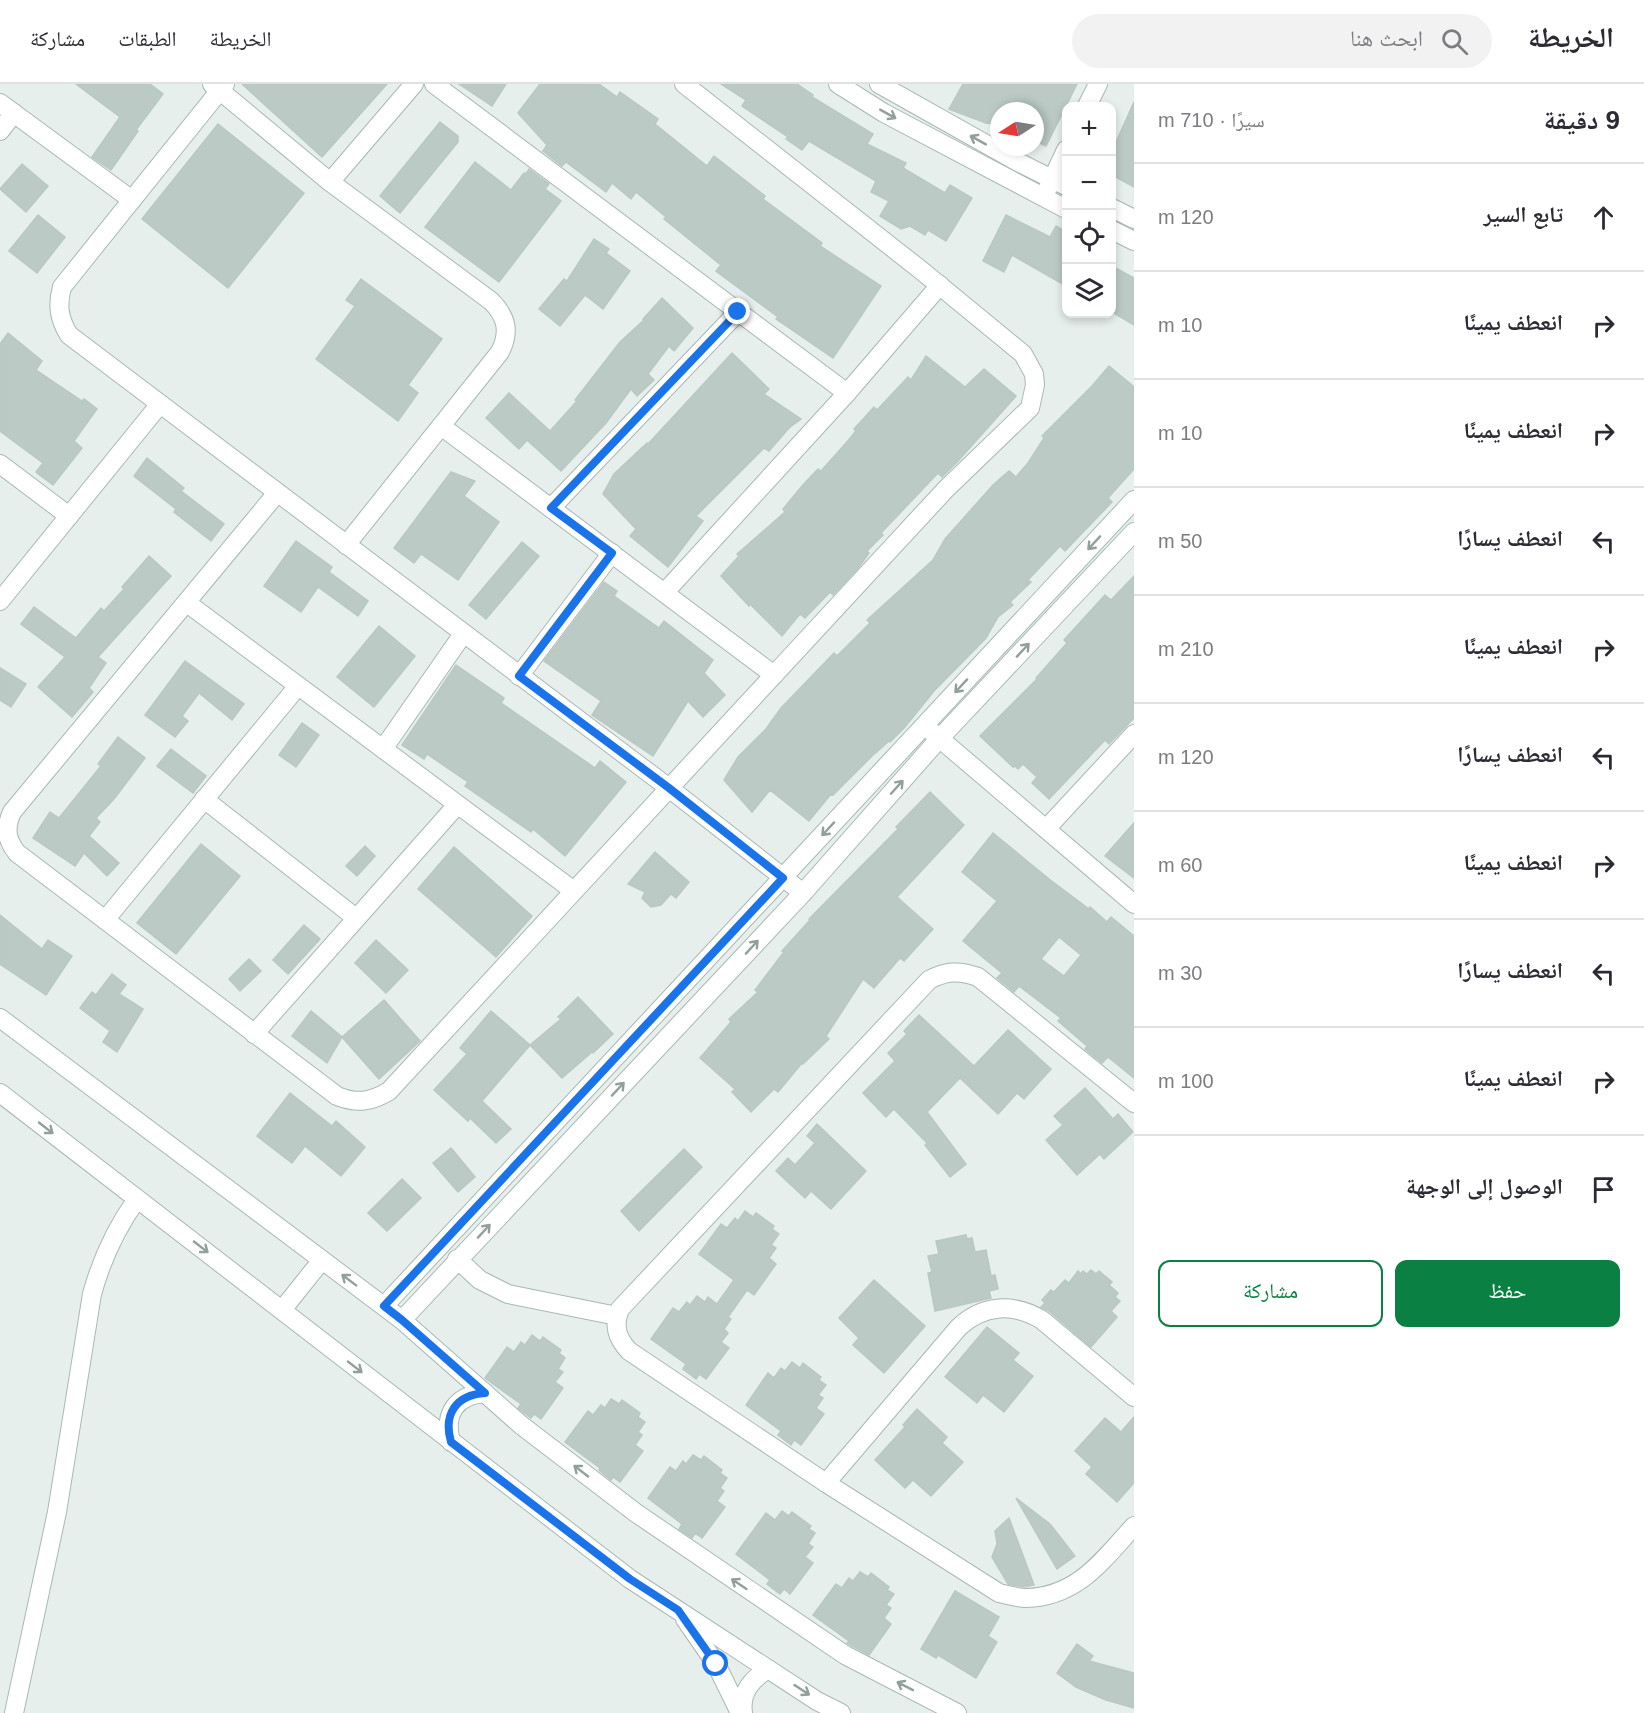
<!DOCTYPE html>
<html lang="ar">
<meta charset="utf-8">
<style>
:root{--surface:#fff;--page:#f2f2f3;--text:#2b2b33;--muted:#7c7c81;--line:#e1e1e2;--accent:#0b8043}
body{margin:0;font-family:Arial,"Noto Naskh Arabic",sans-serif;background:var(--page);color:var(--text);direction:rtl}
.controls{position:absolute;right:18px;top:18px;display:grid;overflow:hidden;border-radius:12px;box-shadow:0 3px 9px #0003}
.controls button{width:54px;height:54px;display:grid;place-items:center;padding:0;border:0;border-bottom:2px solid var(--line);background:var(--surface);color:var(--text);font:30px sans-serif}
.compass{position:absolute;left:990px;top:18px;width:54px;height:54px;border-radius:50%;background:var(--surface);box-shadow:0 3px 9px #0003;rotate:258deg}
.stop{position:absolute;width:18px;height:18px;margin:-14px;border:4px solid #1a73e8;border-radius:50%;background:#fff}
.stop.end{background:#1a73e8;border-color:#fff;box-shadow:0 2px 6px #0008}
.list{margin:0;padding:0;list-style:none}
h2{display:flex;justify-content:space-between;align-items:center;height:78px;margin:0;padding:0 24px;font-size:26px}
h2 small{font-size:20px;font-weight:400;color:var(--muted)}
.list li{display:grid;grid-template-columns:39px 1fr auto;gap:18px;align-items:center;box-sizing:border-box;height:108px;padding:0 24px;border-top:2px solid var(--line)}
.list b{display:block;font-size:22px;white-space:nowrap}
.list em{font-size:20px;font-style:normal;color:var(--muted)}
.actions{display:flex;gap:12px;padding:18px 24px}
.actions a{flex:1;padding:14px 0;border:2px solid var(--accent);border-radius:12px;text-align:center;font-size:21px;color:var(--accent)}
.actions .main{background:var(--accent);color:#fff}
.icon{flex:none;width:33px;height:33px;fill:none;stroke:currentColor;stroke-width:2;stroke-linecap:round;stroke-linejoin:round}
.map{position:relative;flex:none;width:1134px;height:1629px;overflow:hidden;direction:ltr}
header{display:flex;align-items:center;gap:36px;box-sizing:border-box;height:84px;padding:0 30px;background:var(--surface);border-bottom:2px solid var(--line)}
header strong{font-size:28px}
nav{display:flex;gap:33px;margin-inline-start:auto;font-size:21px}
.search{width:420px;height:54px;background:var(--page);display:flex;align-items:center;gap:15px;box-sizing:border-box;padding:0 21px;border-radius:33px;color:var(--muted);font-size:22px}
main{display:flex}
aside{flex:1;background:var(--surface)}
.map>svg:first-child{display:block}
</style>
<header>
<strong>الخريطة</strong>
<div class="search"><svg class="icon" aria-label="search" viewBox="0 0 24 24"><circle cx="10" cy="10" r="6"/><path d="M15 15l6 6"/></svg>ابحث هنا</div>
<nav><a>الخريطة</a><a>الطبقات</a><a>مشاركة</a></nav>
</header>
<main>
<aside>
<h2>9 دقيقة<small>سيرًا · 710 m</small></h2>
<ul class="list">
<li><svg class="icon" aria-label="ahead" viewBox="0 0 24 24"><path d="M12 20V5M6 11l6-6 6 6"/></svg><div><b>تابع السير</b></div><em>120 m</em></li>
<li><svg class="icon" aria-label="right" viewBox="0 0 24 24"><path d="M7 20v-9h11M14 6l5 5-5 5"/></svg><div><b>انعطف يمينًا</b></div><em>10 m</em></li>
<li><svg class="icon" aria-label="right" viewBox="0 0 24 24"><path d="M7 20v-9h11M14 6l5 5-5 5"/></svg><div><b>انعطف يمينًا</b></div><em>10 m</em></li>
<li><svg class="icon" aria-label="left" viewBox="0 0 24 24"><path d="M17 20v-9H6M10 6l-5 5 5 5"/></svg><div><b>انعطف يسارًا</b></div><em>50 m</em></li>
<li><svg class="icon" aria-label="right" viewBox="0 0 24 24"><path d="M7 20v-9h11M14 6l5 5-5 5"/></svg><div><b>انعطف يمينًا</b></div><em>210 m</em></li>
<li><svg class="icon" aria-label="left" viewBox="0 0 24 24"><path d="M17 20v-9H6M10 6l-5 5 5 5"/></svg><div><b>انعطف يسارًا</b></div><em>120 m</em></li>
<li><svg class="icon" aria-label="right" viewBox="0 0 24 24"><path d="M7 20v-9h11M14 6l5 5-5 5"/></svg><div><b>انعطف يمينًا</b></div><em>60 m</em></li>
<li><svg class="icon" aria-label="left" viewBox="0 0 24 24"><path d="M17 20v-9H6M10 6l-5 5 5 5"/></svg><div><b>انعطف يسارًا</b></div><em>30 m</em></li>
<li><svg class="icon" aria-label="right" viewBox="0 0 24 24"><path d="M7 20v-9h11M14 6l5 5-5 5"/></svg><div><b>انعطف يمينًا</b></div><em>100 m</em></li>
<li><svg class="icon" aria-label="arrive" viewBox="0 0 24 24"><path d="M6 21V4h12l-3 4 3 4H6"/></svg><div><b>الوصول إلى الوجهة</b></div></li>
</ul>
<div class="actions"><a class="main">حفظ</a><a>مشاركة</a></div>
</aside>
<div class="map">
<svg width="1134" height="1629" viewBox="0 0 1134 1629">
<rect width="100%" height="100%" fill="#e6efeb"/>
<g fill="#bbcac4" stroke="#b8c9c2" stroke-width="1.5" fill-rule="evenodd">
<polygon points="76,0 150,0 163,10 136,46 138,47 111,86 92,73 120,33"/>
<polygon points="242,0 387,0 322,73"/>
<polygon points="459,0 506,0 492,22"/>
<polygon points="540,0 599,0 617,13 620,8 658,35 655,40 707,82 714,72 765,112 763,115 822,159 820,162 881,202 833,274 776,235 778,233 716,187 721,181 664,135 666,133 636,108 631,115 612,99 606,108 566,78 562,82 543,67 547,61 518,29"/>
<polygon points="721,0 797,0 813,11 812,13 873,50 867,60 906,79 903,84 945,109 950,101 972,114 946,157 928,146 925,151 910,142 901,145 880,132 889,117 871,108 876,97 809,57 802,66 786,55 788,53 742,22 746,16"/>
<polygon points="963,0 1077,0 1046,62 1035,57 1035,27 999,27 999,41 986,39 949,25"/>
<polygon points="1134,18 1134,103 1112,91 1112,67"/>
<polygon points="440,38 458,52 458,58 400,129 380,112"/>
<polygon points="218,40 304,109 228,204 142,135"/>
<polygon points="475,78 511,106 524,89 526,90 529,85 549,100 545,105 561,117 499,198 425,143"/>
<polygon points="22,80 48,102 26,128 0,105"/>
<polygon points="38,131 65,153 37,189 9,167"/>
<polygon points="1006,131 1050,153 1056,142 1066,148 1066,202 1012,171 1004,188 983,177"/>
<polygon points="594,155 609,165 606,169 630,187 603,225 585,211 560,242 539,225 564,195 567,197"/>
<polygon points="1112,182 1134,194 1134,241 1112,228"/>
<polygon points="361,195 442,255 408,301 418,309 398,337 316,275 355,222 346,216"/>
<polygon points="662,214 693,244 674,267 669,262 648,290 654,296 637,312 631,305 606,339 561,387 527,356 519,365 486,334 509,309 550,347 577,317 575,316 620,258 644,236 643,235"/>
<polygon points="8,249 42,277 36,286 82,317 84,315 97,325 74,357 82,364 53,401 36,388 43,379 0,347 0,260"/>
<polygon points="732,269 769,305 764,310 801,335 789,344 769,367 764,364 696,432 703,437 668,483 630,452 636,445 603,410 614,390 647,359 648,360"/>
<polygon points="926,272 965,303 984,285 1016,312 958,377 942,393 938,389 881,449 883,451 867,467 869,469 859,483 833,511 830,508 805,534 800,530 782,552 750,520 749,522 721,492 739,472 737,470 785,428 783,425 802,402 818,385 821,387 846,359 856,347 854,345 874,323 877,326 908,293 911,296"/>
<polygon points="1109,282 1134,303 1134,385 1108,414 1112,418 1065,467 1060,462 1028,496 1031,498 1010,518 1013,521 998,533 986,554 934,607 905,643 890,658 889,657 871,673 833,711 831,710 809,737 770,706 752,728 724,696 738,673 766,645 781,624 834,569 837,572 870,539 867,536 933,476 945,455 993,401 1009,387 1016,393 1028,379 1044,354 1042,352 1092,302"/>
<polygon points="147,374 184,404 181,407 224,440 211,457 174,428 176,425 134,392"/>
<polygon points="451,388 475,397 464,412 499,438 458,496 421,470 414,479 394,464"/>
<polygon points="296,457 332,483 329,488 368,517 358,532 318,503 301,528 264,502"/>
<polygon points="522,458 539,472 486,535 469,521"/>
<polygon points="149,472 171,492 98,573 106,579 89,604 93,608 72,633 38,603 65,573 21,540 34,523 76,554 101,524 104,527 124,505 122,503"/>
<polygon points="1134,492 1134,634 1109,660 1105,656 1049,715 1032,699 1037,693 1023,680 1018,685 1015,682 1013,683 980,652 1037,595 1036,594 1067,559 1064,556 1105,511 1111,516"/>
<polygon points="604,498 617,507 614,512 659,544 664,537 713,576 704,589 725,611 703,633 688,617 653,672 592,631 601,617 544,577"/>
<polygon points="379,542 415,572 374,623 337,593"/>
<polygon points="185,577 244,620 232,636 199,609 182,632 188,637 175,653 145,631"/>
<polygon points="456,581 504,614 501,619 595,684 600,677 626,698 565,772 533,745 531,748 465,702 468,698 427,670 424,675 402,661"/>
<polygon points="0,584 26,600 11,623 0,616"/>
<polygon points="302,639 319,651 296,683 279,671"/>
<polygon points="118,653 145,674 114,715 96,734 100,738 89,752 119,779 107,792 84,769 75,782 33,754 50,728 59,734 101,682 98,680"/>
<polygon points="171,665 206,692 193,709 157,682"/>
<polygon points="930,708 964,741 897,813 933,845 904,877 900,874 874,904 863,895 826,952 829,955 803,980 802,979 778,1008 774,1005 751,1028 732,1008 735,1005 700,974 731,938 729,935 758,908 755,906 784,868 782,867 810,836 809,835 898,745 896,743"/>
<polygon points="1134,739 1134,794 1105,772"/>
<path d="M993 749 1049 795 1089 825 1090 823 1107 838 1111 833 1134 852V994L1108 973 1102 979 1085 965 1087 962 1058 937 1061 934 1019 902 1014 908 997 894 1002 889 963 857 997 817 962 788ZM1059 853 1081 871 1064 892 1041 875Z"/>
<polygon points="201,760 240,792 176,870 137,839"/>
<polygon points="365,762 375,772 357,792 346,782"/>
<polygon points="454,763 532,832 496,873 418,805"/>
<polygon points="655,768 689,798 676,814 671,810 661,821 651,823 642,814 645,808 628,800"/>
<polygon points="0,831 42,865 48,856 72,872 46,911 0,880"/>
<polygon points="304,841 320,855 288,890 273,876"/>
<polygon points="376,856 408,886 386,909 355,879"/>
<polygon points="249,875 261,887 240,907 229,895"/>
<polygon points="112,890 126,901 119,910 143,925 117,968 103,958 110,947 80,924 92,908 96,911"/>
<polygon points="578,913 613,950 593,969 592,968 562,994 530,961 561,935 558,933"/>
<polygon points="384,916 420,957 379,995 342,953"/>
<polygon points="311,927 342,953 327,979 292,952"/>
<polygon points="491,927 530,961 482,1017 511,1045 496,1059 470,1034 468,1037 434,1006 467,970 460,964"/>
<polygon points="919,931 974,982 1008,946 1051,985 1024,1015 1017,1009 998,1030 960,994 927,1028 966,1080 950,1093 925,1061 927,1059 894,1025 886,1033 863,1009 895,977 888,969 907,950 904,947"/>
<polygon points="1085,1004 1113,1035 1118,1030 1133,1048 1104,1075 1100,1070 1077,1091 1046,1056 1063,1041 1054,1032"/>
<polygon points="290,1009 332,1042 336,1037 365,1063 341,1092 305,1062 292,1079 257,1052"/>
<polygon points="817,1040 866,1087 831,1125 811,1107 805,1114 776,1087 788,1074 795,1081 815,1059 807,1052"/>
<polygon points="451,1064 475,1093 458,1108 433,1079"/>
<polygon points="684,1065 702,1083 639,1147 621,1127"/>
<polygon points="402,1095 421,1114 387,1147 368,1129"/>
<polygon points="745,1127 753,1133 756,1129 774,1142 772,1145 779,1150 771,1161 776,1164 769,1174 776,1180 754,1211 747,1206 728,1233 731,1235 724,1245 728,1249 721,1258 729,1264 706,1295 699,1290 696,1295 683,1285 686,1280 651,1255 673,1224 679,1228 687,1218 690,1221 697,1212 705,1218 708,1213 717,1220 734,1196 699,1170 721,1140 727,1144 735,1134 738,1137"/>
<polygon points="966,1151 967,1155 972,1154 975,1168 986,1166 991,1192 995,1191 998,1205 989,1207 991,1214 935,1227 928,1189 932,1188 928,1172 939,1170 936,1157"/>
<polygon points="1091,1186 1096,1190 1099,1187 1112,1198 1109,1201 1118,1209 1115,1213 1120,1217 1111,1227 1117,1233 1091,1263 1049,1227 1041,1223 1045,1219 1042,1216 1051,1206 1054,1208 1065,1196 1069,1199 1078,1187 1081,1190 1083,1187 1087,1190"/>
<polygon points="874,1196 925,1242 884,1289 853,1261 859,1254 839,1234"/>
<polygon points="987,1243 1019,1269 1013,1276 1033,1292 1004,1328 983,1311 977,1319 945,1293"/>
<polygon points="532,1251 540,1257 543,1253 561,1266 559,1269 565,1274 558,1285 563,1288 555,1298 563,1304 541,1335 534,1330 531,1334 518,1324 521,1320 485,1294 507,1263 514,1268 521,1258 525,1261"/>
<polygon points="792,1278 800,1284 803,1279 821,1293 819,1296 826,1301 818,1311 823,1314 816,1324 824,1330 801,1361 794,1356 791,1361 778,1351 781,1347 746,1321 768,1289 774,1294 781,1284 785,1287"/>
<polygon points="611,1315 619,1320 622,1316 640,1329 638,1333 645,1338 638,1348 642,1351 635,1361 643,1367 620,1398 613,1393 611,1396 599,1386 600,1384 565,1358 588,1327 593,1331 601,1321 605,1324"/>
<polygon points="917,1325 947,1353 942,1359 963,1378 931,1412 913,1396 905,1404 875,1376 905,1343 903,1341"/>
<polygon points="1134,1333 1134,1399 1117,1418 1086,1390 1092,1383 1075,1367 1105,1334 1121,1348"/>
<polygon points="693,1371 701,1376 704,1372 722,1386 720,1389 727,1394 720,1404 724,1407 717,1417 725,1423 702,1454 695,1449 692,1454 679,1445 682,1440 648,1414 670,1383 676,1387 683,1377 686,1380"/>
<polygon points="1016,1414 1050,1440 1075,1472 1057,1485"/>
<polygon points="782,1427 789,1432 792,1428 811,1442 809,1445 815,1449 808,1460 813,1463 805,1473 813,1479 790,1510 784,1505 780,1510 767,1500 770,1496 736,1470 766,1429 775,1436"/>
<polygon points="1009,1434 1034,1501 1024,1503 1008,1500 992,1473 997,1460 995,1447"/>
<polygon points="860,1488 868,1493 871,1489 889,1503 887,1506 894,1510 886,1521 891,1524 884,1534 891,1540 869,1571 847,1559 849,1557 813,1531 836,1500 842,1504 849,1494 853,1497"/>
<polygon points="955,1507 999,1533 988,1552 997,1558 976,1594 938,1571 936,1574 921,1565"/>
<polygon points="1077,1560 1093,1572 1089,1577 1134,1589 1134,1624 1106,1616 1076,1603 1057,1589"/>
</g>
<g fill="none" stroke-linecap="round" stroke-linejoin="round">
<defs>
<g id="minor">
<path d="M212 0 330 98 491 217C507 233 510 248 500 268L346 461"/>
<path d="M225 0 62 203C57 221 59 235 69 251L669 704 803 809"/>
<polyline points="434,0 847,309"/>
<polyline points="838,0 884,29 1066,125"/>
<polyline points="879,0 1016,77 1066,102"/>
<polyline points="0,19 132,116"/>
<polyline points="1087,22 1098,0"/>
<polyline points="0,47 14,29"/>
<polyline points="330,98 414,0"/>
<polyline points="1048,104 1066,66"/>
<polyline points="1112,124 1134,135"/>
<polyline points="1112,146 1134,157"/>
<polyline points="441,342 774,591"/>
<polyline points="0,380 69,432"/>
<path d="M277 409 12 728C5 744 6 755 17 769L337 1012C357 1020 371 1018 389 1007L946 405 1030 324 1035 301 1034 290 1023 270 922 187 684 0"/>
<polyline points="551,424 738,228"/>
<polyline points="665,508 847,309 940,201"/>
<polyline points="0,517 160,320"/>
<polyline points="187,519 574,807"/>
<polyline points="519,592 612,469"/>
<polyline points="932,648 1134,820"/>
<polyline points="383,665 463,550"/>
<polyline points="204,715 356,834"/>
<polyline points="1046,745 1134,650"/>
<polyline points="105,836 298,602"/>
<polyline points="0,934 402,1236 521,1341 636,1429 845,1571 957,1629"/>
<polyline points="254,950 457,721"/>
<polyline points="0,1009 630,1495 817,1617 841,1629"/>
<path d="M1134 1019 978 893C959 886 946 887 929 896L620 1225C613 1242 617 1254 629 1267L826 1399 999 1509C1008 1511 1018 1514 1026 1514 1077 1513 1102 1477 1134 1442"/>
<polyline points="457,1175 480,1196 508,1210 617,1232"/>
<polyline points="384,1222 1134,416"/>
<polyline points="282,1226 322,1176"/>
<polyline points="402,1236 803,809 939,655 1134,448"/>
<path d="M451 1358C443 1330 456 1311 485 1309"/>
<path d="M826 1399 959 1243C984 1220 1014 1219 1042 1236L1134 1313"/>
<polyline points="685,1535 716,1580 740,1629"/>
<path d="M14 1629 57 1428 92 1210C102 1174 116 1144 137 1115"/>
<path d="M743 1629C740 1608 752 1595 768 1585"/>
</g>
</defs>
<use href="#minor" stroke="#a8b8b2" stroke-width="20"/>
<use href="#minor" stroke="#fff" stroke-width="18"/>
</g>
<defs><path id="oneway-shaft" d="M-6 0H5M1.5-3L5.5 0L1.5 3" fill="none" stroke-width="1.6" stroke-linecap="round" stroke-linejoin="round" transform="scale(1.5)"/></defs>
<g stroke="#92a09c">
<use href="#oneway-shaft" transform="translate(888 30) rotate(29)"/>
<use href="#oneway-shaft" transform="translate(978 56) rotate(-151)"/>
<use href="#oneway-shaft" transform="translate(1094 459) rotate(133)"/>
<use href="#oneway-shaft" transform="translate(1023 566) rotate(-47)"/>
<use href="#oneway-shaft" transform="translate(961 602) rotate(133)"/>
<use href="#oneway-shaft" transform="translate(897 703) rotate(-48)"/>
<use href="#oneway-shaft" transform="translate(828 745) rotate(133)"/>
<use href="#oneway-shaft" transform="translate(752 863) rotate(-47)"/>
<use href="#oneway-shaft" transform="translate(618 1005) rotate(-47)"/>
<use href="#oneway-shaft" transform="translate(46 1044) rotate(38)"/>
<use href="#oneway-shaft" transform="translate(484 1147) rotate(-47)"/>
<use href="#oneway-shaft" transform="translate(201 1163) rotate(38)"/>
<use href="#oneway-shaft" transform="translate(349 1196) rotate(-143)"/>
<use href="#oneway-shaft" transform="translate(355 1283) rotate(38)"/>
<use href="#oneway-shaft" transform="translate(581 1387) rotate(-142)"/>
<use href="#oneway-shaft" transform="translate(739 1500) rotate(-146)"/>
<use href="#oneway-shaft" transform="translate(905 1602) rotate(-153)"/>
<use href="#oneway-shaft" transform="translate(802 1606) rotate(33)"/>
</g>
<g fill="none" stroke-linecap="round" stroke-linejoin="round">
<path stroke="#1a73e8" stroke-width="8" d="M716 1580 678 1526 630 1495 451 1358C443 1330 456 1311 485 1309L402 1236 384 1222 783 794 669 704 519 592 612 469 551 424 738 228"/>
</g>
</svg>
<div class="controls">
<button>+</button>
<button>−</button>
<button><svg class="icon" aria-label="locate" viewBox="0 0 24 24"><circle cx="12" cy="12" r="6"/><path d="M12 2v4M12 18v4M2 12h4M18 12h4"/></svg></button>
<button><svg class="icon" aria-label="layers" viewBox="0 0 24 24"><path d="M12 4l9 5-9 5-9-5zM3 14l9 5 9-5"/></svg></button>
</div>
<svg class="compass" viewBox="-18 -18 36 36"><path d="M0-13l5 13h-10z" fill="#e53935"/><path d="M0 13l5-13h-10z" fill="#7c7c81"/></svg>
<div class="stop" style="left:716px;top:1580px"></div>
<div class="stop end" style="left:738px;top:228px"></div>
</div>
</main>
